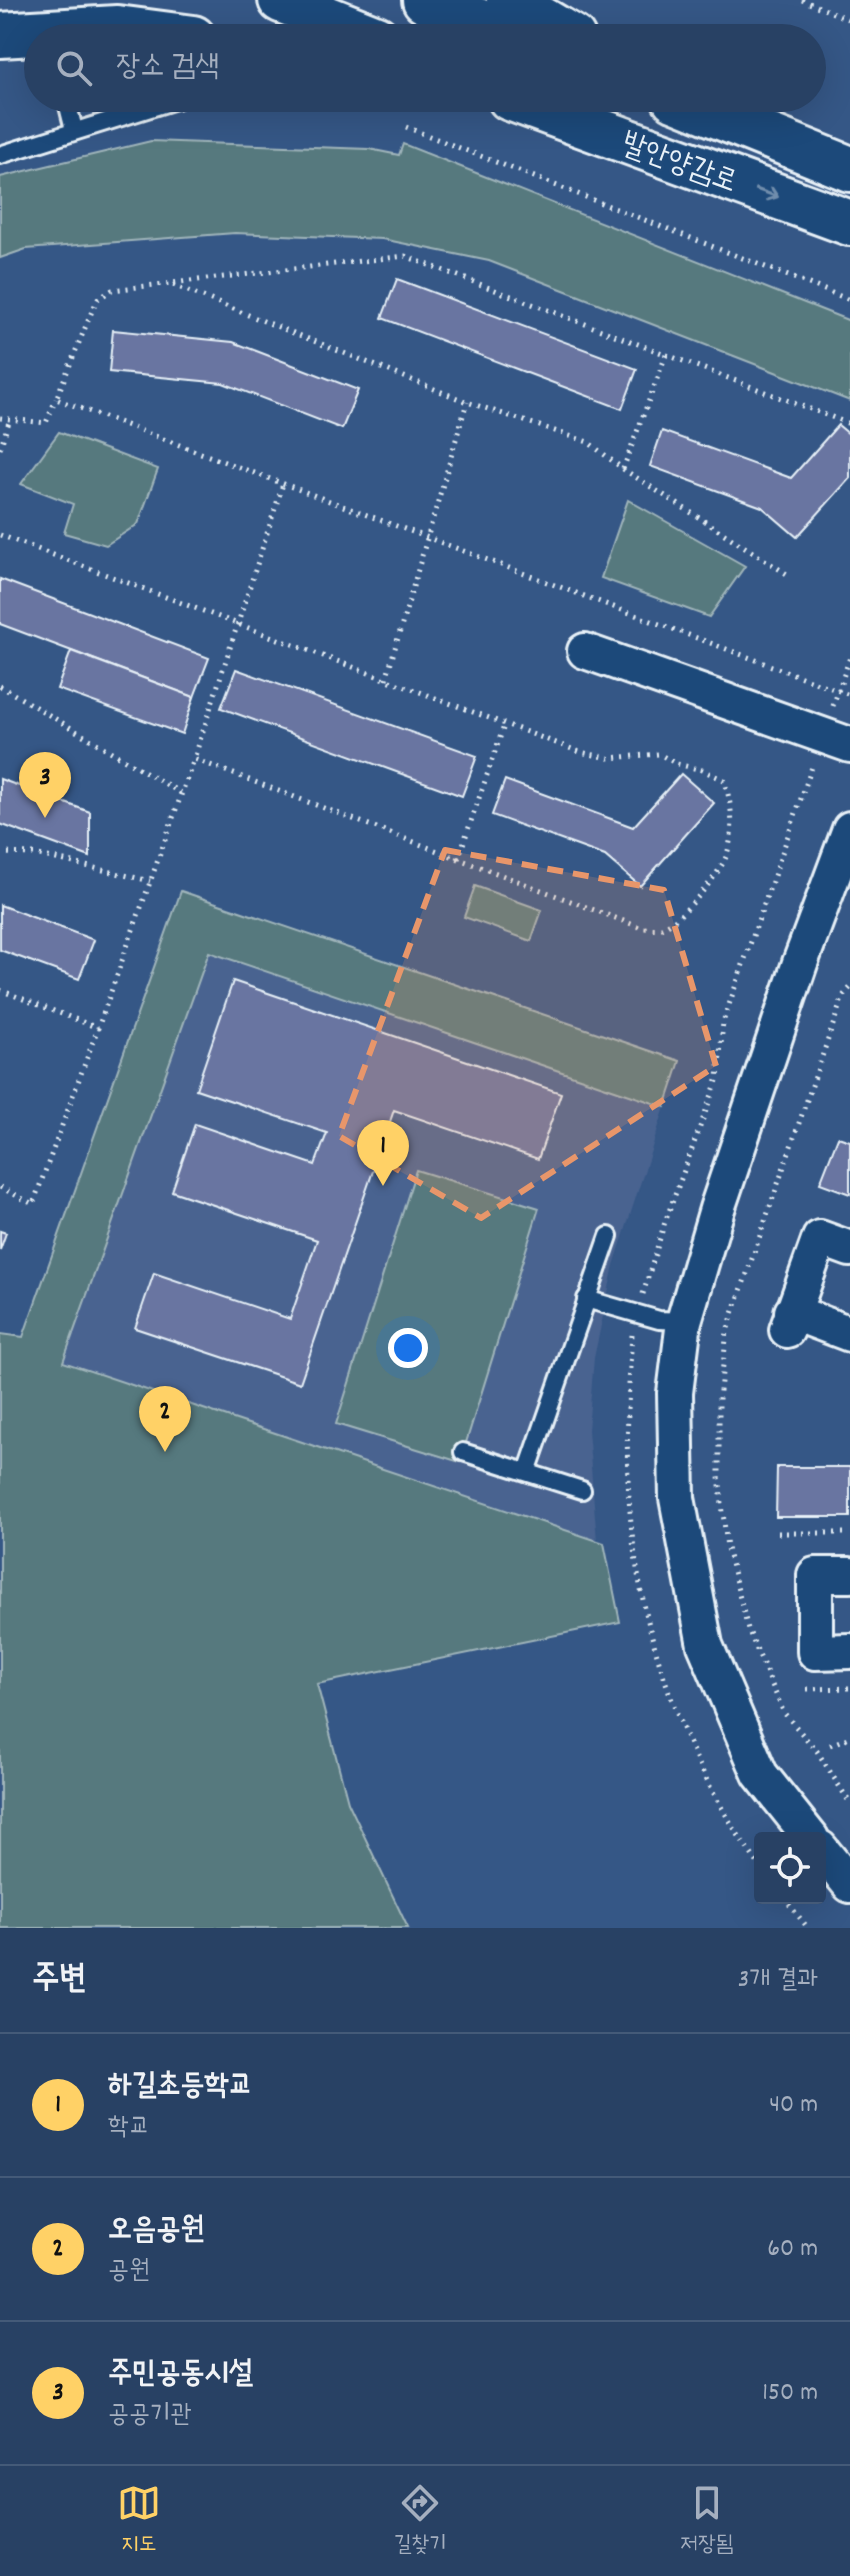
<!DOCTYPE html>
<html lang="ko">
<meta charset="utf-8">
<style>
:root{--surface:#284164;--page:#344c6d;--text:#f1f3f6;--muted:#a5afbf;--line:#445a78;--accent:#ffd166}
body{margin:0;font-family:Dekko,"Poor Story",sans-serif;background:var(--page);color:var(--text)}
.controls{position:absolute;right:24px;bottom:24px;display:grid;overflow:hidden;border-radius:8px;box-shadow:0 8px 32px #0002}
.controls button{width:72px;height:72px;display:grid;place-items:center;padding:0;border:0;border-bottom:2px solid var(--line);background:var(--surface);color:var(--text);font:40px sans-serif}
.you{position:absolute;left:408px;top:1348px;width:28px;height:28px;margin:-20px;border:6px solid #fff;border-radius:50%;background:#1a73e8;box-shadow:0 0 0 12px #1a73e833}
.badge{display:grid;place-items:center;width:52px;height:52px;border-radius:50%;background:var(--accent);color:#111;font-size:26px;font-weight:700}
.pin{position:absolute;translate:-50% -66px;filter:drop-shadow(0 2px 4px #0008)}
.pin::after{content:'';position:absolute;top:42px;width:28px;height:24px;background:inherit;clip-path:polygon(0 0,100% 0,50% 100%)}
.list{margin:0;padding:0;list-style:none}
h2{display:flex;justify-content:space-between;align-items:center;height:104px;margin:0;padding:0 32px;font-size:34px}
h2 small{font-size:26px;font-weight:400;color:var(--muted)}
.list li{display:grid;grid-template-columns:52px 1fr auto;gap:24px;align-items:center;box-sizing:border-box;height:144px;padding:0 32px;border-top:2px solid var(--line)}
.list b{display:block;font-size:30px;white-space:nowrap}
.list p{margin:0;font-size:26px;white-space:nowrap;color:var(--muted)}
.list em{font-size:26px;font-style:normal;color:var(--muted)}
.icon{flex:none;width:44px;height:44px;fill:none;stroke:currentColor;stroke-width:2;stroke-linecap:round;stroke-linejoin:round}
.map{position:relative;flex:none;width:850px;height:1928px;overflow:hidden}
.search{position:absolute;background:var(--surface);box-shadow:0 8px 32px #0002;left:24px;right:24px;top:24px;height:88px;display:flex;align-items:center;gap:20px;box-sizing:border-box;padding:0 28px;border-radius:44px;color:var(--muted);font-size:30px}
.sheet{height:536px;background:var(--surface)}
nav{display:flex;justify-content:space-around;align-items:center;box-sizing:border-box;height:112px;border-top:2px solid var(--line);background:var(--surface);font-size:22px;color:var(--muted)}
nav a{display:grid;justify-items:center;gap:4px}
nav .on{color:var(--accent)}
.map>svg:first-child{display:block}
</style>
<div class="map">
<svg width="850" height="1928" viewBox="0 0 850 1928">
<rect width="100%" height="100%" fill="#355786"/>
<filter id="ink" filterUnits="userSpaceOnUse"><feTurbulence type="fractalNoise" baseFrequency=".0125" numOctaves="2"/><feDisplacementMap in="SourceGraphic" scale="16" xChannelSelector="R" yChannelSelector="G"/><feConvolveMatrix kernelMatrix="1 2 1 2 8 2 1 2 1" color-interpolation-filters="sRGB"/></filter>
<g filter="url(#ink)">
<polygon fill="#486390" points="209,952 665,1107 614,1265 594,1358 588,1430 597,1541 63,1363"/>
<g fill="#57797e" stroke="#a0b5bb" stroke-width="2">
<polygon points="151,141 369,149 399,155 403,144 850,321 850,401 489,261 382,239 235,233 26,249 0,258 0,177"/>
<polygon points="59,432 158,469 138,524 106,545 64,533 73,504 21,484"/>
<polygon points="628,500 745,566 709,617 601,578"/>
<polygon points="475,886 542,910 531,941 464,917"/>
<polygon points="181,891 680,1061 665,1107 209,952 63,1362 604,1543 620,1622 317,1684 348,1802 408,1928 0,1928 0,1334 23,1337"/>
<polygon points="416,1170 539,1208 460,1462 336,1424"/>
</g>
<g fill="#6975a1" stroke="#e8f1f8" stroke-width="2">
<polygon points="397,279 637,369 622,409 382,318"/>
<polygon points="113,330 233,342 358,390 342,429 223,383 109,372"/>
<polygon points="838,425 850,435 850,478 797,537 762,507 650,466 662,431 791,478"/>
<polygon points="0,579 209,658 194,697 0,624"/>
<polygon points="71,651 194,697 182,734 57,689"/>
<polygon points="236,669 477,756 462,796 221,708"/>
<polygon points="681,774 714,803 640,886 605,856 492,815 505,780 633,827"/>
<polygon points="0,779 90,812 90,857 0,824"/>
<polygon points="0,905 94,940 79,979 0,950"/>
<polygon points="233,981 561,1093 538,1159 394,1110 300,1383 135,1328 154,1273 290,1319 317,1240 172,1191 195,1124 315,1165 327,1133 196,1089"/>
<polygon points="838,1137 850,1141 850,1194 820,1183"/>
<polygon points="0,1231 6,1233 0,1250"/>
<polygon points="777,1467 850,1467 850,1517 776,1517"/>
</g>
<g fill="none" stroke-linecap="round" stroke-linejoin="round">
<defs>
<g id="service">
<polyline points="66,98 74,130"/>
<polyline points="0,155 182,98"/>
<polyline points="586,1299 659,1320 684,1321"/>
<polyline points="463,1452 582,1490"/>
<polyline points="527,1472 609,1236"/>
</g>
<g id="minor">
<polyline points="585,651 850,745"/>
<polyline points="792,1312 850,1334"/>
<polyline points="787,1330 820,1238 850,1249"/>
<polyline points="850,1575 815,1575 815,1652 850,1651"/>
<polyline points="811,1838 760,1774 705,1645 677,1498 675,1393 684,1321 717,1209 800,963 850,829"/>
<polyline points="820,1848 850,1885"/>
</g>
<g id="trunk">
<polyline points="281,0 376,38"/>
<polyline points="425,0 521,38"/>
<polyline points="509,0 573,38"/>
<polyline points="0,35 117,28 193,38"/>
<polyline points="510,98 850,223"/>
<polyline points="674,98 850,169"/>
</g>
</defs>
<use href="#service" stroke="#e8f1f8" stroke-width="22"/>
<use href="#minor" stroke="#e8f1f8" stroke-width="40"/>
<use href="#trunk" stroke="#e8f1f8" stroke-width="50"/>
<g stroke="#e8f1f8" stroke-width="5" stroke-dasharray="2 6" stroke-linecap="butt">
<polyline points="802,0 850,20"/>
<polyline points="406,127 850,300"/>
<polyline points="173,285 467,402 588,442 623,469 790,576"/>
<polyline points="0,418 46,423 56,399"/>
<polyline points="0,448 10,419"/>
<polyline points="623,469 666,355"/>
<path d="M0 535 580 752 609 758 659 754 677 764 702 770 724 780C732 805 735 828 727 854 722 872 679 923 661 928 656 929 647 928 642 928L194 759 283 484"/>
<polyline points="386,679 467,402"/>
<polyline points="0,686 181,793"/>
<polyline points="847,694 56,399 92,311 98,299 112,290 405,256 850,424"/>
<polyline points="833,706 850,657"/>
<polyline points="0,853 35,854 150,881"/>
<polyline points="458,859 505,723"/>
<polyline points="850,988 843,996 727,1331 719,1399 719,1477 727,1548 748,1629 784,1713 817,1751 850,1803"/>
<polyline points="0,990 98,1028 194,759"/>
<polyline points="0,1187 33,1204 98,1028"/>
<polyline points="643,1294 664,1225 718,1078 723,1022 813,764"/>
<path d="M632 1335C628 1394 625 1452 630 1511 639 1631 687 1769 760 1866"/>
<polyline points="778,1533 850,1533"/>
<polyline points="807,1689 850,1688"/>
<polyline points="830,1745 850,1737"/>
<polyline points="784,1898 808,1928"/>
</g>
<use href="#service" stroke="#1f4a7a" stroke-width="16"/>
<use href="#minor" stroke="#1f4a7a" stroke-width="34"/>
<use href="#trunk" stroke="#1f4a7a" stroke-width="44"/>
</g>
<defs><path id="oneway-shaft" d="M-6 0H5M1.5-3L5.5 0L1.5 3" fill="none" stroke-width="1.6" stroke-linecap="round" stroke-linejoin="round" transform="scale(2)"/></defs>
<use stroke="#6f8dac" href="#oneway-shaft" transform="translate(767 193) rotate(20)"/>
</g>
<path fill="#e8966a" fill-opacity="0.2" stroke="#e8966a" stroke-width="6" stroke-dasharray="16 10" stroke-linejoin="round" d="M445 850 664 890 716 1066 481 1218 339 1136Z"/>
<g text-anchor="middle" stroke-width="6" stroke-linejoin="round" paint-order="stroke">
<g font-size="30" fill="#e8f1f8" stroke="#1f4a7a">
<text transform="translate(680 161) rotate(20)" y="10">발안양감로</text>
</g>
</g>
</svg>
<div class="controls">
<button><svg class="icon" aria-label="locate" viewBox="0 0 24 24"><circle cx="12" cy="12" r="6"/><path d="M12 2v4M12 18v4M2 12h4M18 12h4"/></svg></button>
</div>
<div class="you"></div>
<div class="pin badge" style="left:383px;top:1186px">1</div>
<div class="pin badge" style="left:165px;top:1452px">2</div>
<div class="pin badge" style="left:45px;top:818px">3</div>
<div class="search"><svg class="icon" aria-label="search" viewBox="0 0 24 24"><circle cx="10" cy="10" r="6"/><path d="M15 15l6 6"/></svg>장소 검색</div>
</div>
<section class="sheet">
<h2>주변<small>3개 결과</small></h2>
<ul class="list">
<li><span class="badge">1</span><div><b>하길초등학교</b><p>학교</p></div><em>40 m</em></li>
<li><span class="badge">2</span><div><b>오음공원</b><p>공원</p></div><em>60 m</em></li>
<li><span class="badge">3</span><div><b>주민공동시설</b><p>공공기관</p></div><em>150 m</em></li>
</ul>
</section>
<nav>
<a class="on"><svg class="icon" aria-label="map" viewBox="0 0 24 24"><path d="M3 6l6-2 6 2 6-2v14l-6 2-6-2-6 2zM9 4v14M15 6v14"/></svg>지도</a>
<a><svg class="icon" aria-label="directions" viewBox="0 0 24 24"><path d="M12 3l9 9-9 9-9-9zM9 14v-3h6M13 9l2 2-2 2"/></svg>길찾기</a>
<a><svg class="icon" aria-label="saved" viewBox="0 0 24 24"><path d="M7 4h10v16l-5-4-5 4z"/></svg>저장됨</a>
</nav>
